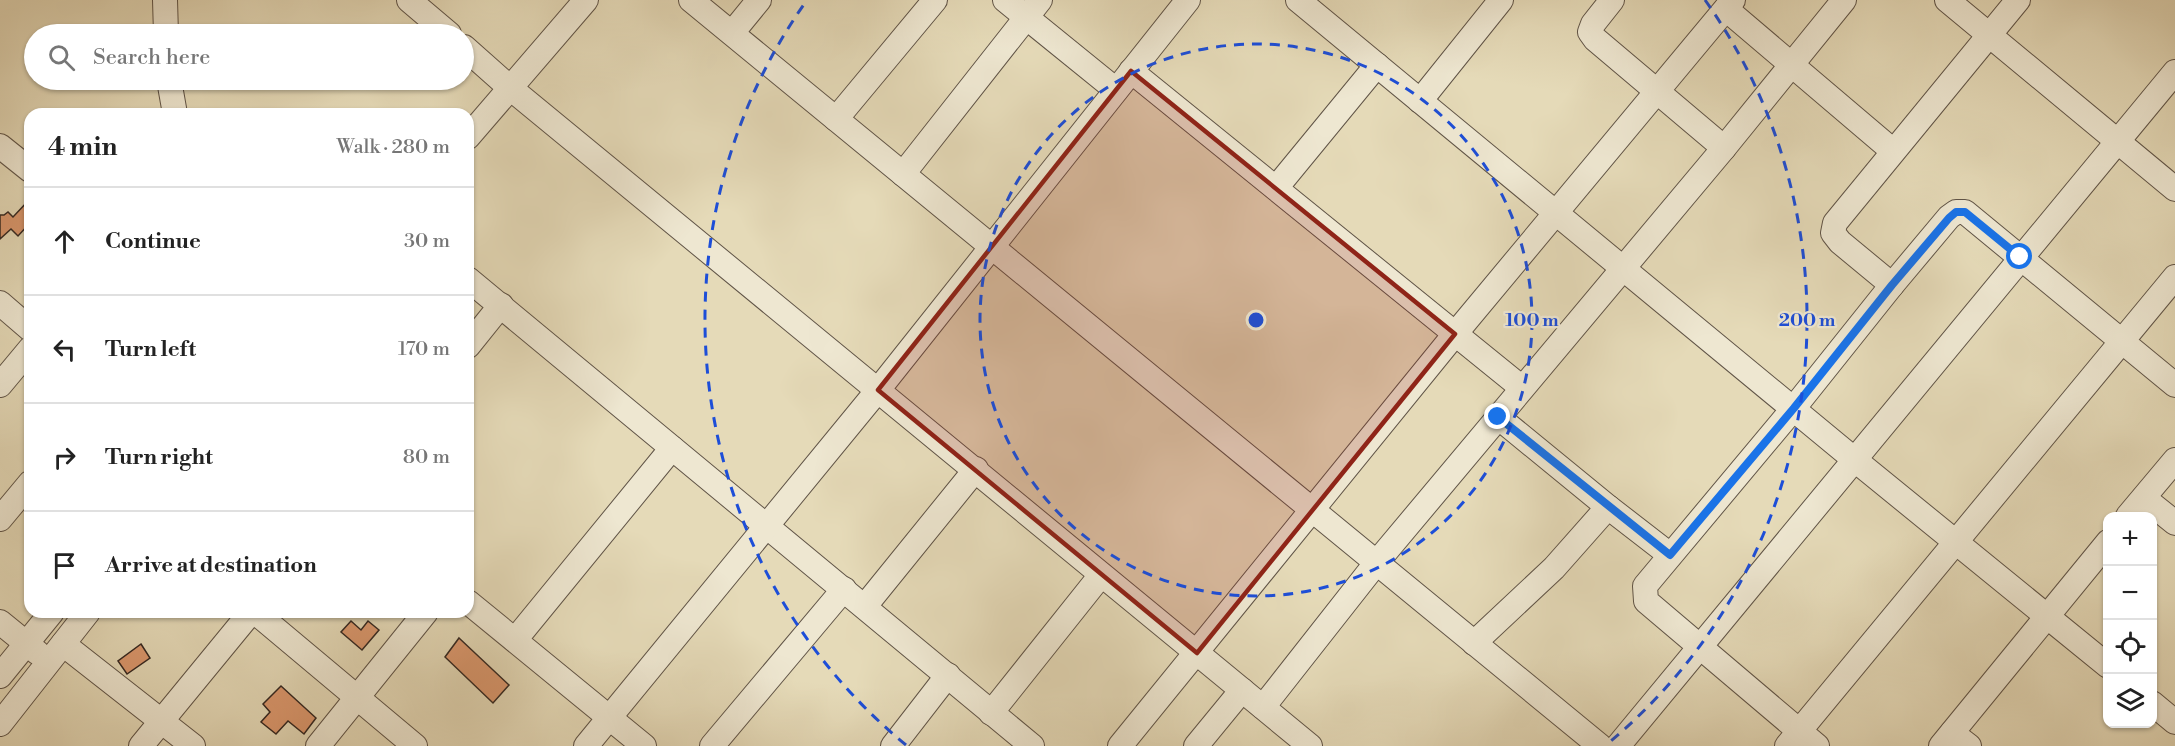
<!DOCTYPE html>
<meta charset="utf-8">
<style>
:root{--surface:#fff;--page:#f6f6f6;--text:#222;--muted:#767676;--line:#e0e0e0}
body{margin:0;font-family:"Libre Bodoni",serif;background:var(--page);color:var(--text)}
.controls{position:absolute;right:18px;bottom:18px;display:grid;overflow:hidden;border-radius:12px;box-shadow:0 2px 4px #0004}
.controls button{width:54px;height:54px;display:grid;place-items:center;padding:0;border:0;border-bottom:2px solid var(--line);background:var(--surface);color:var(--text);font:30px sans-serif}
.stop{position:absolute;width:18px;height:18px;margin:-14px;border:4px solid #1a73e8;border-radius:50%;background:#fff}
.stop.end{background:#1a73e8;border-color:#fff;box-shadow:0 2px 6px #0008}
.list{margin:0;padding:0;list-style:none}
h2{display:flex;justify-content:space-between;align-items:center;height:78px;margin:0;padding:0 24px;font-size:26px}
h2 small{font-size:20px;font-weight:400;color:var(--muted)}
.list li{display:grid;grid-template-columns:39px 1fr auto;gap:18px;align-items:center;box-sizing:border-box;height:108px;padding:0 24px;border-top:2px solid var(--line)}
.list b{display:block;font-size:22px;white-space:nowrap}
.list em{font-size:20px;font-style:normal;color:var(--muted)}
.icon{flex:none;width:33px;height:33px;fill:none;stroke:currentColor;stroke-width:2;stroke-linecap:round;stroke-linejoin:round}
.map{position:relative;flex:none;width:2175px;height:746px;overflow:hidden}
.search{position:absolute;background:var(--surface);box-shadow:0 2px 4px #0004;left:24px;top:24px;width:450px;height:66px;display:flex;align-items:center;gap:15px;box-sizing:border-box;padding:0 21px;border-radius:33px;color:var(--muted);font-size:22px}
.panel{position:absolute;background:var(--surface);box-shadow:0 2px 4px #0004;left:24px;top:108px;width:450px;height:510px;border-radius:18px}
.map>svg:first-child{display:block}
</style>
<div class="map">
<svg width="2175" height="746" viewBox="0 0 2175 746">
<rect width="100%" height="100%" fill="#e5dab8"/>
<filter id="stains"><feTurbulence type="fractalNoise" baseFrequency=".00333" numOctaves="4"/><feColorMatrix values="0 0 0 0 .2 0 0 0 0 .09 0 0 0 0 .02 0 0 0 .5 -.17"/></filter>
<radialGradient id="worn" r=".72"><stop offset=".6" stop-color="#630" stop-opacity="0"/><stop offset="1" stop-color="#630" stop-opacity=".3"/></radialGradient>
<g fill="#db986e" stroke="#332721" stroke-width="1.5">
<polygon points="30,199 30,223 18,236 11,229 0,239 0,215 4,215 8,212 13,217"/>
<polygon points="351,621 361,630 368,621 379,630 362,650 341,632"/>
<polygon points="459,638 509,685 493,703 445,657"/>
<polygon points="141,644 150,658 127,674 118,661"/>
<polygon points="281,686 316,718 304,734 288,721 276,734 261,722 270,712 263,704"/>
</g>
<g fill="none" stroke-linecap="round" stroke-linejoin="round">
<defs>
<g id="minor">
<polyline points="165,0 166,34"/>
<polyline points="409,0 449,34"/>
<polyline points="691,0 1600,746"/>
<polyline points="1005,0 1116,90"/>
<polyline points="1298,0 1855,460 2108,666"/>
<polyline points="1612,0 1593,24 1590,32 1595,39 1724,148"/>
<polyline points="1947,0 2175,189"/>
<polyline points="1726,9 1893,151"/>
<polyline points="732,33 759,0"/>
<polyline points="464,47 509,87 1310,746"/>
<polyline points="1131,71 1522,388"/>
<polyline points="169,80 175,114"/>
<polyline points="1420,101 1501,0"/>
<polyline points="836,119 935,0"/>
<polyline points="468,137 586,0"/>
<polyline points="0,146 30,170"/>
<polyline points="903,174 1040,0"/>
<polyline points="1276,188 1377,65"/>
<polyline points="468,279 1032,746"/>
<polyline points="1892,285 1840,242 1833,233 1835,223 2018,0"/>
<polyline points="0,303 30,329"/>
<polyline points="468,346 501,305"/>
<polyline points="0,385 30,349"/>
<polyline points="2144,498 2175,523"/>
<polyline points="1608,507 1670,555"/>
<polyline points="2128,516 2175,460"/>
<polyline points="0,519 30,483"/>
<polyline points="468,602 644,746"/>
<polyline points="865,606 976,469"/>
<polyline points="255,612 415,746"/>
<polyline points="0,622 38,653"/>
<polyline points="515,640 672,448"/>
<polyline points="1474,643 1554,568 1608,507 1498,417"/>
<polyline points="63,644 193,746"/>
<polyline points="0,676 52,612"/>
<polyline points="2152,703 2175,722"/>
<polyline points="1263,707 1377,562 1724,148 1844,0"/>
<polyline points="991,713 1101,575"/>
<polyline points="0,724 88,612"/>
<polyline points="1952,733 1969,746"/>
<polyline points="141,746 251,612"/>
<polyline points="318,746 426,612"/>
<polyline points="586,746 878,390 1188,0"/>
<polyline points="712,746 844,589"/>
<polyline points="893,746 948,675"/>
<polyline points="1120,746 1455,334 1733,0"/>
<polyline points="1196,746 1242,690"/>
<path d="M1618 746C1805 522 1989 296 2175 72"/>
<polyline points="1787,746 2175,277"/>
<polyline points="1817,746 1646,601 1645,586 1793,409 1892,285 1949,217 1956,212 1965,212 2175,385"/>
<polyline points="1941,746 2108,542"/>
</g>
</defs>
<use href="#minor" stroke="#605447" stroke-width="26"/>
<use href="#minor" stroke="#eee7d1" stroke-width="24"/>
</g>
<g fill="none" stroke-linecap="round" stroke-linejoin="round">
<polyline stroke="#1a73e8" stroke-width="8" points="1498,417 1670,555 1794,408 1892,285 1949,218 1956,212 1965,212 2020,257"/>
</g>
<path fill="#8f2418" fill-opacity="0.2" stroke="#8f2418" stroke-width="4.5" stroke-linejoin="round" d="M1131 71 1455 334 1197 653 878 390Z"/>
<g fill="none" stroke="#1d4ed8" stroke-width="3" stroke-dasharray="10 8">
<circle cx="1256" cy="320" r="276"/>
<path d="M906 745A551 551 0 0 1 807 0M1705 0A551 551 0 0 1 1606 745"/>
</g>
<circle cx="1256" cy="320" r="9" fill="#1d4ed8" stroke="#eee7d1" stroke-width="3"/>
<g font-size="18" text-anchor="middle" font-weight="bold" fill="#1d4ed8" stroke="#eee7d1" stroke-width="4.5" stroke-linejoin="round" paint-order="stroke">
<text x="1532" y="326">100 m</text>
<text x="1807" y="326">200 m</text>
</g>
<rect width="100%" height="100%" filter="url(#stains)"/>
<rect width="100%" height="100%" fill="url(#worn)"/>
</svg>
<div class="controls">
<button>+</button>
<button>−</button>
<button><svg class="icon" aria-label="locate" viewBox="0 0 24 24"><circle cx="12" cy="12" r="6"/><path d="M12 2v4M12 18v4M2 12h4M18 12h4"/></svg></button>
<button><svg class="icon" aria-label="layers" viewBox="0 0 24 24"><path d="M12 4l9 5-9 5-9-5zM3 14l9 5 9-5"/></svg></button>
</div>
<div class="stop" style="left:2020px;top:257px"></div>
<div class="stop end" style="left:1498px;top:417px"></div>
<div class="search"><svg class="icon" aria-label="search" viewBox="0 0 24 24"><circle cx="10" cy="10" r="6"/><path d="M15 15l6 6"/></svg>Search here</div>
<section class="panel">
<h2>4 min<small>Walk · 280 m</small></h2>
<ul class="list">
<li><svg class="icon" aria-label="ahead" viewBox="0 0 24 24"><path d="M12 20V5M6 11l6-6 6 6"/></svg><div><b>Continue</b></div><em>30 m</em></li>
<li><svg class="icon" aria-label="left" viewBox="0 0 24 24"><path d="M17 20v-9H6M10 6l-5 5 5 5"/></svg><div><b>Turn left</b></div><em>170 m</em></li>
<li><svg class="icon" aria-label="right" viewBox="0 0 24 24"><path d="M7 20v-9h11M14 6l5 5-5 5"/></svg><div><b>Turn right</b></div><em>80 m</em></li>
<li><svg class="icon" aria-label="arrive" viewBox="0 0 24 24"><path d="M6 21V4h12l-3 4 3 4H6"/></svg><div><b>Arrive at destination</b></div></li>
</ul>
</section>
</div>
